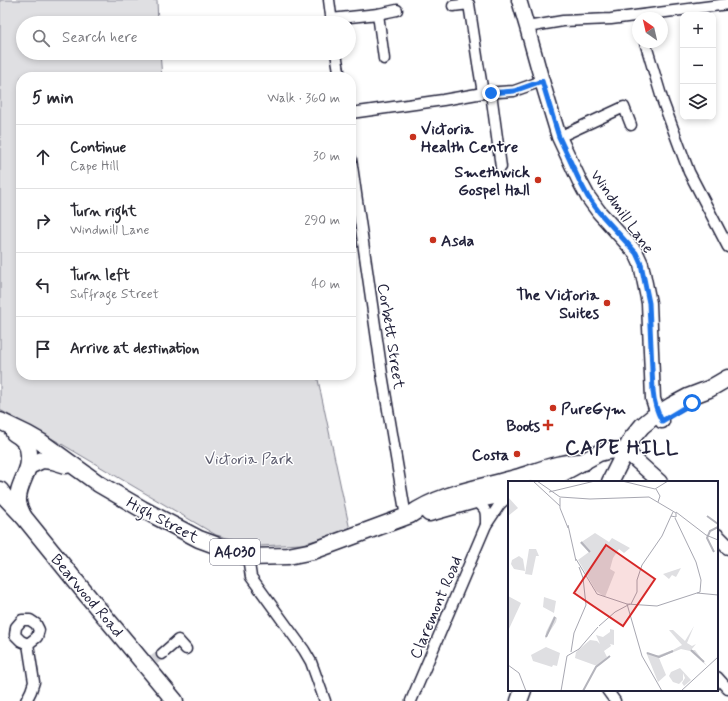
<!DOCTYPE html>
<meta charset="utf-8">
<style>
:root{--surface:#fff;--page:#f2f2f3;--text:#2b2b33;--muted:#7c7c81;--line:#e1e1e2}
body{margin:0;font-family:Mynerve,sans-serif;background:var(--page);color:var(--text)}
.controls{position:absolute;right:12px;top:12px;display:grid;overflow:hidden;border-radius:8px;box-shadow:0 2px 6px #0003}
.controls button{width:36px;height:36px;display:grid;place-items:center;padding:0;border:0;border-bottom:1px solid var(--line);background:var(--surface);color:var(--text);font:20px sans-serif}
.compass{position:absolute;left:632px;top:12px;width:36px;height:36px;border-radius:50%;background:var(--surface);box-shadow:0 2px 6px #0003;rotate:326deg}
.stop{position:absolute;width:12px;height:12px;margin:-9px;border:3px solid #1a73e8;border-radius:50%;background:#fff}
.stop.end{background:#1a73e8;border-color:#fff;box-shadow:0 1px 4px #0008}
.list{margin:0;padding:0;list-style:none}
h2{display:flex;justify-content:space-between;align-items:center;height:52px;margin:0;padding:0 16px;font-size:17px}
h2 small{font-size:13px;font-weight:400;color:var(--muted)}
.list li{display:grid;grid-template-columns:26px 1fr auto;gap:12px;align-items:center;box-sizing:border-box;height:64px;padding:0 16px;border-top:1px solid var(--line)}
.list b{display:block;font-size:15px;white-space:nowrap}
.list p{margin:0;font-size:13px;white-space:nowrap;color:var(--muted)}
.list em{font-size:13px;font-style:normal;color:var(--muted)}
.icon{flex:none;width:22px;height:22px;fill:none;stroke:currentColor;stroke-width:2;stroke-linecap:round;stroke-linejoin:round}
.map{position:relative;flex:none;width:728px;height:701px;overflow:hidden}
.search{position:absolute;background:var(--surface);box-shadow:0 2px 6px #0003;left:16px;top:16px;width:340px;height:44px;display:flex;align-items:center;gap:10px;box-sizing:border-box;padding:0 14px;border-radius:22px;color:var(--muted);font-size:15px}
.panel{position:absolute;background:var(--surface);box-shadow:0 2px 6px #0003;left:16px;top:72px;width:340px;height:308px;border-radius:16px}
.map>svg:first-child{display:block}
</style>
<div class="map">
<svg width="728" height="701" viewBox="0 0 728 701">
<rect width="100%" height="100%" fill="#fff"/>
<filter id="ink" filterUnits="userSpaceOnUse"><feTurbulence type="fractalNoise" baseFrequency=".025" numOctaves="2"/><feDisplacementMap in="SourceGraphic" scale="8" xChannelSelector="R" yChannelSelector="G"/><feConvolveMatrix kernelMatrix="1 2 1 2 8 2 1 2 1" color-interpolation-filters="sRGB"/></filter>
<g filter="url(#ink)">
<polygon fill="#dfdfe2" stroke="#80808e" points="0,0 157,0 158,23 23,23 23,53 160,53 162,77 21,77 21,375 317,375 350,530 302,544 259,546 216,535 60,443 0,410"/>
<g fill="none" stroke-linecap="round" stroke-linejoin="round">
<polyline stroke="#d3d3d8" stroke-width="10" stroke-dasharray="10 5" stroke-linecap="butt" points="154,660 162,654"/>
<defs>
<g id="minor">
<polyline points="329,0 332,23"/>
<polyline points="453,6 469,4 478,63 483,93"/>
<polyline points="378,14 384,59"/>
<polyline points="331,19 378,14 397,10"/>
<polyline points="527,27 563,21 611,19 728,4"/>
<polyline points="645,42 663,102 689,172 728,247"/>
<polyline points="336,53 340,77"/>
<polyline points="491,93 501,167"/>
<polyline points="351,113 443,100 483,93 514,91 542,81"/>
<polyline points="559,137 624,107 631,125"/>
<polyline points="351,159 382,374 406,517"/>
<path d="M475 500C487 510 486 510 486 525"/>
<polyline points="248,557 251,577 304,650 311,662 325,701"/>
<polygon points="22,620 30,620 36,624 39,630 37,637 28,644 21,641 15,635 16,627"/>
<polyline points="162,654 178,640 186,649"/>
<polyline points="717,677 728,689"/>
<polyline points="607,690 615,701"/>
<polyline points="26,701 31,691 34,682 28,644"/>
<polyline points="411,701 486,525 500,504 509,496"/>
</g>
<g id="secondary">
<polyline points="519,0 527,27 542,81 559,137 580,182 588,197 599,212 636,253 641,264 649,303 653,399 658,414 662,421"/>
<polyline points="630,455 660,482"/>
<polyline points="717,536 728,547"/>
</g>
<g id="primary">
<path d="M0 421 27 434 41 442 99 484 142 509 199 539 248 557 288 556 313 551 410 515C441 493 481 488 516 478 539 471 560 461 584 462"/>
<path d="M14 433C23 438 29 444 29 455 29 459 29 464 28 467 25 478 17 489 18 501 18 506 21 511 23 516"/>
<polyline points="29,466 42,460 53,461 66,465"/>
<polyline points="540,482 557,476 599,453 607,451 616,450 630,455"/>
<polyline points="610,482 632,438 642,426 653,417 671,406 688,397 709,389 728,378"/>
<polyline points="0,490 4,496 23,516 82,589 175,701"/>
<polyline points="429,513 475,500 509,493"/>
<polyline points="519,701 523,690"/>
</g>
</defs>
<use href="#minor" stroke="#22223b" stroke-width="13"/>
<use href="#secondary" stroke="#22223b" stroke-width="17"/>
<use href="#primary" stroke="#22223b" stroke-width="19"/>
<use href="#minor" stroke="#fff" stroke-width="10"/>
<use href="#secondary" stroke="#fff" stroke-width="14"/>
<use href="#primary" stroke="#fff" stroke-width="16"/>
</g>
</g>
<g fill="none" stroke-linecap="round" stroke-linejoin="round" filter="url(#ink)">
<path stroke="#1a73e8" stroke-width="5" d="M491 93 514 91 542 81 559 137 580 182 588 197 599 212 636 253 641 264 649 303 653 391C654 402 657 412 662 421L692 403"/>
</g>
<g fill="#c8321e" stroke="#fff" stroke-width="1.5">
<circle cx="413" cy="137" r="4"/>
<circle cx="538" cy="180" r="4"/>
<circle cx="433" cy="240" r="4"/>
<circle cx="607" cy="303" r="4"/>
<circle cx="553" cy="408" r="4"/>
<path d="M546 419h4v4h4v4h-4v4h-4v-4h-4v-4h4z"/>
<circle cx="517" cy="454" r="4"/>
</g>
<g text-anchor="middle" stroke-width="3" stroke-linejoin="round" paint-order="stroke">
<rect fill="#fff" stroke="#646476" stroke-width="1" x="210" y="539" width="50" height="26" rx="3"/>
<g font-size="15" font-weight="bold" fill="#22223b">
<text x="235" y="557">A4030</text>
</g>
<g font-size="16" font-weight="bold" fill="#22223b" stroke="#fff" text-anchor="end">
<text x="421" y="134" text-anchor="start">Victoria<tspan x="421" dy="18">Health Centre</tspan></text>
<text x="530" y="177">Smethwick<tspan x="530" dy="18">Gospel Hall</tspan></text>
<text x="441" y="246" text-anchor="start">Asda</text>
<text x="599" y="300">The Victoria<tspan x="599" dy="18">Suites</tspan></text>
<text x="561" y="414" text-anchor="start">PureGym</text>
<text x="540" y="431">Boots</text>
<text x="509" y="460">Costa</text>
</g>
<g font-size="16" fill="#22223b" stroke="#fff">
<text transform="translate(623 211) rotate(55)" y="6">Windmill Lane</text>
<text transform="translate(392 336) rotate(81)" y="6">Corbett Street</text>
<text transform="translate(163 519) rotate(28)" y="6">High Street</text>
<text transform="translate(88 595) rotate(50)" y="6">Bearwood Road</text>
<text transform="translate(435 607) rotate(-67)" y="6">Claremont Road</text>
</g>
<g font-size="16" fill="#5b5b6d" stroke="#fff">
<text x="249" y="464">Victoria Park</text>
</g>
<g font-size="20" font-weight="bold" letter-spacing="1" fill="#22223b" stroke="#fff">
<text x="622" y="454">CAPE HILL</text>
</g>
</g>
<g transform="translate(508 481)">
<rect width="210" height="210" fill="#fff"/>
<path d="M0 16 10 27 0 35ZM87 52 101 61 104 57 122 67 116 72 111 68 105 77 102 88 107 91 97 116 88 110 70 79 81 71 72 62ZM21 68H28L31 75H28L24 94 17 93ZM11 75 15 78 17 90 6 88 3 83 4 79ZM173 87 168 96 164 94 161 98 155 93ZM0 115 13 122 0 150ZM36 116 48 120 46 132 35 126ZM46 135 49 137 48 141 37 158 38 151ZM186 145 179 162 184 165 188 163 183 169H187L199 185 182 170 173 168 151 177 158 194 150 201 138 171 148 175 165 169 174 164 161 149H165L177 160ZM102 148 106 149V164L102 163 103 165 96 170 99 176 89 185 67 177 68 171 82 159 89 160 92 163 88 154 95 156 102 151ZM38 166 52 172 49 185 45 184 44 186 25 180 23 174ZM172 187 183 199 176 205 174 202 177 197 175 192V199L171 203 165 201 161 195 163 191Z" fill="#dfdfe2"/>
<path fill="none" stroke="#b4b4bc" stroke-width="2" d="M199 35 210 43M73 61 82 71M206 71 199 57 202 50 210 46M38 156 47 136M183 169 196 181M139 172 151 176 165 170M75 210 88 186 102 175"/>
<path fill="none" stroke="#a7a7b1" stroke-width="1" d="M25 0 52 25M29 0 52 16 82 18 141 16 168 32V36L163 35 165 31M114 0 147 8 160 0M148 8 152 15 150 21M41 11 87 0M52 17V27L60 47M168 31 198 54 210 59M167 37 188 81 193 99 192 111M60 44 68 80M68 78 89 113 119 123 149 125 192 111M189 112 210 114M119 123 134 175 154 210M123 123 129 111V99L134 84 154 55 163 35M91 145 107 131 122 123M63 171 66 152 78 124 75 97 71 86M0 184 11 192 18 210M53 210 59 175 71 168 90 146M173 210 210 176"/>
<path fill="#d62828" fill-opacity="0.15" stroke="#d62828" stroke-width="2" d="M98 64 147 98 115 145 66 112Z"/>
<rect width="210" height="210" fill="none" stroke="#22223b" stroke-width="2"/>
</g>
</svg>
<div class="controls">
<button>+</button>
<button>−</button>
<button><svg class="icon" aria-label="layers" viewBox="0 0 24 24"><path d="M12 4l9 5-9 5-9-5zM3 14l9 5 9-5"/></svg></button>
</div>
<svg class="compass" viewBox="-18 -18 36 36"><path d="M0-13l5 13h-10z" fill="#e53935"/><path d="M0 13l5-13h-10z" fill="#7c7c81"/></svg>
<div class="stop" style="left:692px;top:403px"></div>
<div class="stop end" style="left:491px;top:93px"></div>
<div class="search"><svg class="icon" aria-label="search" viewBox="0 0 24 24"><circle cx="10" cy="10" r="6"/><path d="M15 15l6 6"/></svg>Search here</div>
<section class="panel">
<h2>5 min<small>Walk · 360 m</small></h2>
<ul class="list">
<li><svg class="icon" aria-label="ahead" viewBox="0 0 24 24"><path d="M12 20V5M6 11l6-6 6 6"/></svg><div><b>Continue</b><p>Cape Hill</p></div><em>30 m</em></li>
<li><svg class="icon" aria-label="right" viewBox="0 0 24 24"><path d="M7 20v-9h11M14 6l5 5-5 5"/></svg><div><b>Turn right</b><p>Windmill Lane</p></div><em>290 m</em></li>
<li><svg class="icon" aria-label="left" viewBox="0 0 24 24"><path d="M17 20v-9H6M10 6l-5 5 5 5"/></svg><div><b>Turn left</b><p>Suffrage Street</p></div><em>40 m</em></li>
<li><svg class="icon" aria-label="arrive" viewBox="0 0 24 24"><path d="M6 21V4h12l-3 4 3 4H6"/></svg><div><b>Arrive at destination</b></div></li>
</ul>
</section>
</div>
